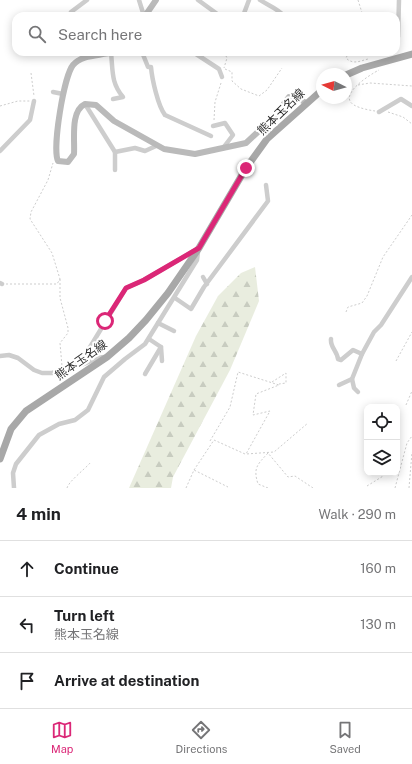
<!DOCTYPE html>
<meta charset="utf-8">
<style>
:root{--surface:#fff;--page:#f6f6f6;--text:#202124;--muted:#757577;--line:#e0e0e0;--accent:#db2777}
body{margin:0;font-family:"Public Sans","Noto Sans JP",sans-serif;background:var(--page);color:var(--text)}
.controls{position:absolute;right:12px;bottom:12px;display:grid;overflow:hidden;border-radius:8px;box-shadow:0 2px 10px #0003}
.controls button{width:36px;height:36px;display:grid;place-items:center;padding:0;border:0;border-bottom:1px solid var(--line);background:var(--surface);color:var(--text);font:20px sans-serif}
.compass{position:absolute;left:316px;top:68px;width:36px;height:36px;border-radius:50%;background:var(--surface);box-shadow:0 2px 10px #0003;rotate:276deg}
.stop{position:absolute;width:12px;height:12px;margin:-9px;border:3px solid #db2777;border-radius:50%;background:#fff}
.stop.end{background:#db2777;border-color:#fff;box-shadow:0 1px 4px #0008}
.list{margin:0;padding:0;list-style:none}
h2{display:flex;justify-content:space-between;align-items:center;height:52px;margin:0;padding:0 16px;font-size:17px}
h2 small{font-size:13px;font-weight:400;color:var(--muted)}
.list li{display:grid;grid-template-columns:26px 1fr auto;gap:12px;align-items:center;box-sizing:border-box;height:56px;padding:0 16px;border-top:1px solid var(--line)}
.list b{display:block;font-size:15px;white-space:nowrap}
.list p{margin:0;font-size:13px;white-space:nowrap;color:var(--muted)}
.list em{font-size:13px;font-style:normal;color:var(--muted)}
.icon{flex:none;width:22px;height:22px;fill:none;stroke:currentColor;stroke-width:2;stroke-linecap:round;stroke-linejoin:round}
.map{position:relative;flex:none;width:412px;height:488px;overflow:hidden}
.search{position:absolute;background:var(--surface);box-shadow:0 2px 10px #0003;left:12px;right:12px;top:12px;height:44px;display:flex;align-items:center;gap:10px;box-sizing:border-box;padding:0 14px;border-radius:12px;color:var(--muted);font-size:15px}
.sheet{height:220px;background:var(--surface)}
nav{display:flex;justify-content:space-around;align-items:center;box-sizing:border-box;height:56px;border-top:1px solid var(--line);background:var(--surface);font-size:11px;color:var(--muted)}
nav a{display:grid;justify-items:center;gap:2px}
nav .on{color:var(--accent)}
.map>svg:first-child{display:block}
</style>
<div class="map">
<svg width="412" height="488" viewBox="0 0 412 488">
<defs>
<pattern id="forest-firs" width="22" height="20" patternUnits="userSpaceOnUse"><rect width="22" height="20" fill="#e9eddf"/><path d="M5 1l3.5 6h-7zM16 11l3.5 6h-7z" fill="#c8ccc0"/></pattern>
</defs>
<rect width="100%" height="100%" fill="#fff"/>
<polygon fill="url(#forest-firs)" points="255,267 259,301 230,370 173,477 171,488 129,488 196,336 218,296 241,273"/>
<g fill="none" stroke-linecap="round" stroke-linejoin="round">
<g stroke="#cdcdcd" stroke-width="1" stroke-dasharray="2 2" stroke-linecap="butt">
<polyline points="358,0 363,16"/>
<polyline points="224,52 227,58 224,68"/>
<path d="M349 52 346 58C353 65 360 61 368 59"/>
<polyline points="225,69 232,72 232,81 241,89 259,96 267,90 282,68"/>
<polyline points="31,73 34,96"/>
<polyline points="358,85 370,83 412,86"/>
<polyline points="0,106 18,101 30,101"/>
<path d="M375 111C368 110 359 108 354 105 337 95 371 74 379 70"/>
<polyline points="388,112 403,117 412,124"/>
<polyline points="214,120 215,102 221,83"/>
<polyline points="60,279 60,298 68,328 68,333 60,343 62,366"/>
<polyline points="6,284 57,284 60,279 52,253 30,219 31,212 48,180 53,163"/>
<polyline points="346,312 348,307 362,303 367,296 383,257 412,215"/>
<polyline points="396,361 412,332"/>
<polyline points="272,382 286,373 286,383 279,384"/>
<polyline points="406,405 412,391"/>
<polyline points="210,441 230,407 238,372 279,385 256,394 253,415 270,411 246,454 274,452 308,423"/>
<polyline points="194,470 214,440 245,454"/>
<polyline points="367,486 388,473"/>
<path d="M67 488C69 481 84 470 91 462"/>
<polyline points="186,488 194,470 228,487"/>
<path d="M268 488 258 484C253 468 257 465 268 453L288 477 295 476 313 488"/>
<polyline points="395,488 407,443 412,436"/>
<polyline points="409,488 412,452"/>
</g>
<g stroke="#cdcdcd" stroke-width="4.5">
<polyline points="139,0 144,16"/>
<polyline points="198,0 220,16"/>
<path d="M260 0C269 6 277 8 284 16"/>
<polyline points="71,12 87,0"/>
<polyline points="243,16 249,0"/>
<polyline points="398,37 399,0"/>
<path d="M142 52 148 67H151C152 79 158 106 165 115L211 136"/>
<polyline points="193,52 219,69 222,77"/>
<path d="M111 53C113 71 111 83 123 97L113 99"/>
<polyline points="53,92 63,94"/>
<polyline points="85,104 115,152 115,170"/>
<polyline points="379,112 401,99 412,106"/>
<polyline points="213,126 225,123 233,135 223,148"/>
<polyline points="0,151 30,120 34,101"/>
<polyline points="115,152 135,148 145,151 156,146"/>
<polyline points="203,277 207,284"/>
<polyline points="0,283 2,284"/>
<polyline points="175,298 191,309 204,287 268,201 266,185"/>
<polyline points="158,323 174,331"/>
<polyline points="149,339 161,347 162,361"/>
<path d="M331 339C330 347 337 351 338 359L341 360 353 350 362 354 374 332 381 325 412 277"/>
<polyline points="0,356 9,355 18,358 34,370 42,373 52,373 75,366 87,352 126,288 144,280 197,249"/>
<path d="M75 366C83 367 94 357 105 357"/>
<polyline points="145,374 161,347"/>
<polyline points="352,379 354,388 358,392"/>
<polyline points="339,385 352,379 362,354"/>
<polyline points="14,488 13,473 16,464 39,435 59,424 75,420 88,410 104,377 125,359 145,344 197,260 198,252"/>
</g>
<g stroke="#bababa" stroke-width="6">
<polyline points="145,16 156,0"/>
<path d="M113 52C101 56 82 54 73 65 64 76 52 148 58 161L68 162 74 154C75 140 70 111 85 104L96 105 114 121 164 149 195 154 246 143 274 117 289 97H296L306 103"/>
</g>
<g stroke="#a8a8a8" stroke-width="7">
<polyline points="346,75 362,68 412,54"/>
<polyline points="0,459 11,429 26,411 107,357 129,338 146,320 168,293 199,248 246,168 267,139 322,90"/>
</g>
</g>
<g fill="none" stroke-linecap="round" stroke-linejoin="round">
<polyline stroke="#db2777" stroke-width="5" points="105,321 126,288 144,280 199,248 246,168"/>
</g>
<g text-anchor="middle" stroke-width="4" stroke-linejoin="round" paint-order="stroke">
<g font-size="12" fill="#303030" stroke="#fff">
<text transform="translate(281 112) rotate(-44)" y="4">熊本玉名線</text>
<text transform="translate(81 360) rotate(-35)" y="4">熊本玉名線</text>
</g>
</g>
</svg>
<div class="controls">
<button><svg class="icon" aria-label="locate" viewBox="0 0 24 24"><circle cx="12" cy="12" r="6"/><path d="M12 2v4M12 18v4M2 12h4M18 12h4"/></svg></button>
<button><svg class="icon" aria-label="layers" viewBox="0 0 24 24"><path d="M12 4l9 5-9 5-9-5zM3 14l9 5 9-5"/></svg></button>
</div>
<svg class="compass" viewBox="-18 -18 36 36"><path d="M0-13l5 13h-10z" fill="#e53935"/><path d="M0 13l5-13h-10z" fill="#757577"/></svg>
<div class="stop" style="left:105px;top:321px"></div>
<div class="stop end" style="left:246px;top:168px"></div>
<div class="search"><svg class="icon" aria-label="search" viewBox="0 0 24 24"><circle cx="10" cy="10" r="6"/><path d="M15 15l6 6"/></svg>Search here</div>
</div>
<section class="sheet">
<h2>4 min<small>Walk · 290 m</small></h2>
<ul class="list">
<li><svg class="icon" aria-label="ahead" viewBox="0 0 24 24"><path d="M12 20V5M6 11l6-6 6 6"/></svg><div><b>Continue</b></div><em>160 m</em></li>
<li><svg class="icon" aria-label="left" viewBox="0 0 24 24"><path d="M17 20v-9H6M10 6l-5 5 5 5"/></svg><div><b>Turn left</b><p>熊本玉名線</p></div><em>130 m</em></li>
<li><svg class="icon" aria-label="arrive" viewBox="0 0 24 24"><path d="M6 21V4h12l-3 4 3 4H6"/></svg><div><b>Arrive at destination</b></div></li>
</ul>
</section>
<nav>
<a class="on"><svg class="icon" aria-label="map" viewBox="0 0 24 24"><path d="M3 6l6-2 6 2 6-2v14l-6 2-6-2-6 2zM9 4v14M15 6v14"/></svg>Map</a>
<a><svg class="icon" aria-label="directions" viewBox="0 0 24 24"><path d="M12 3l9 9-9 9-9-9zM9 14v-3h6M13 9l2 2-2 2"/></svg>Directions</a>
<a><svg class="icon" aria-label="saved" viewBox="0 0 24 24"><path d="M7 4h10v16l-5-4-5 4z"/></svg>Saved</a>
</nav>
